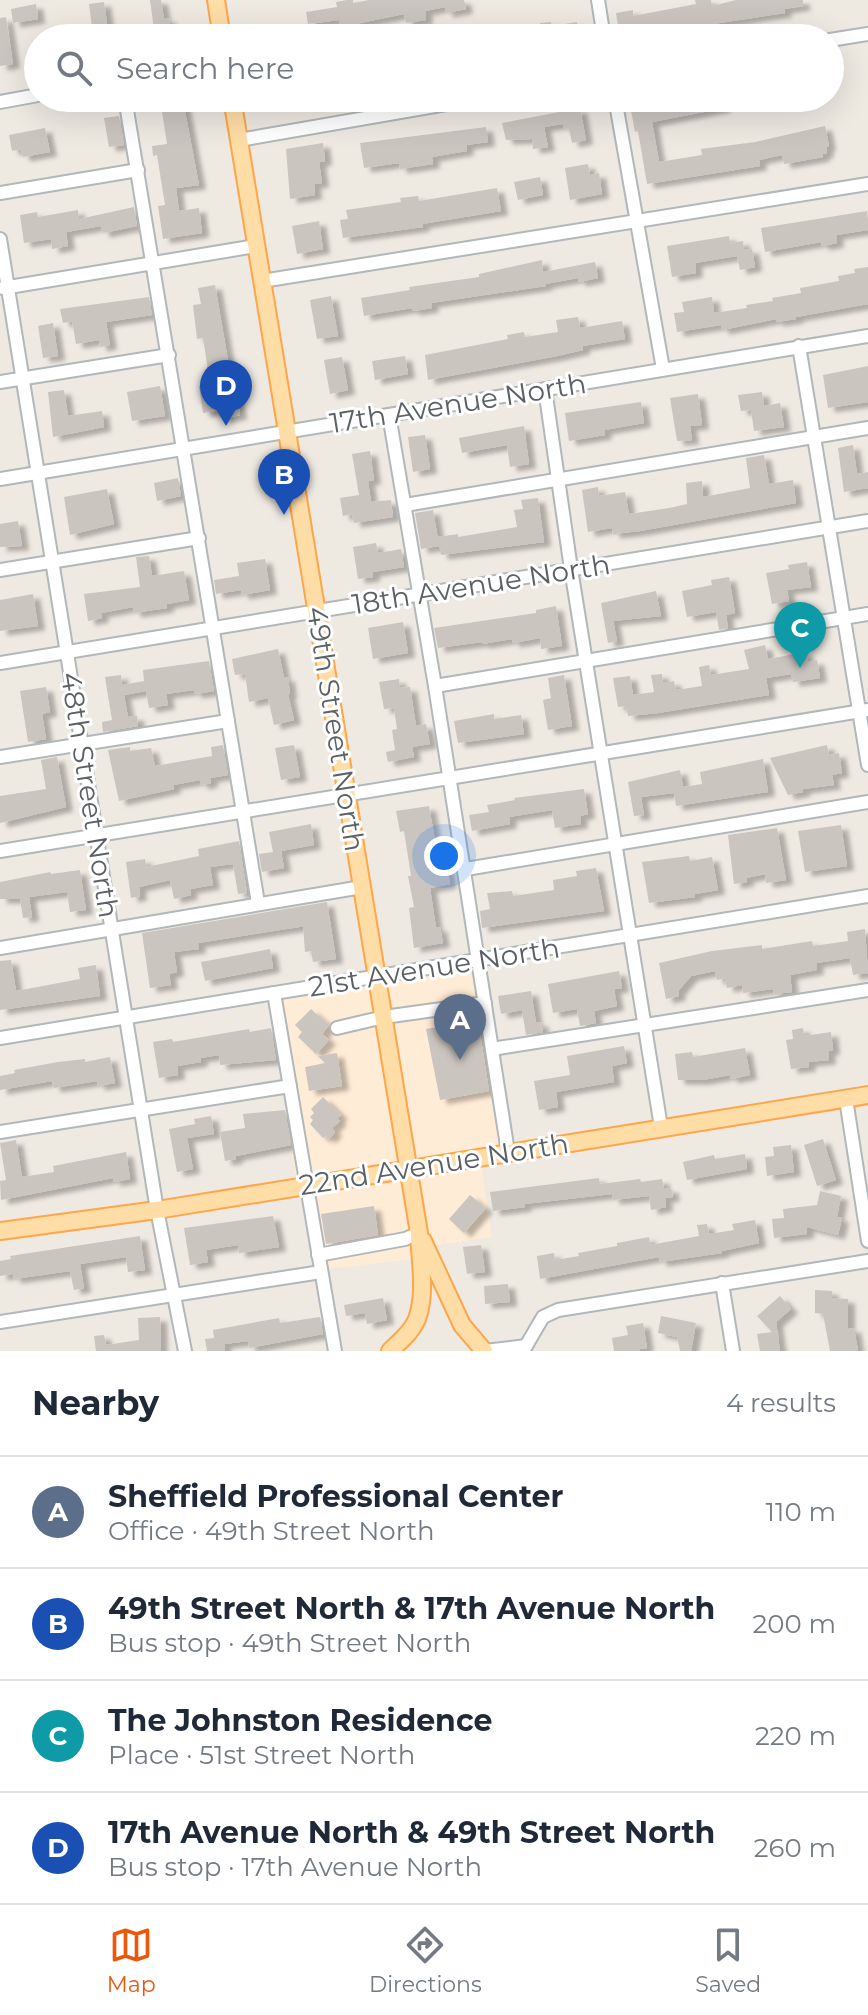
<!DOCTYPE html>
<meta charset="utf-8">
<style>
:root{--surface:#fff;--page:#f2f2f3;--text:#1f2937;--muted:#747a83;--line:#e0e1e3;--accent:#ea580c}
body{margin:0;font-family:Montserrat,sans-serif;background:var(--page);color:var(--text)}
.you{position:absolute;left:444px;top:856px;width:28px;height:28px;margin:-20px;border:6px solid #fff;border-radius:50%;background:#1a73e8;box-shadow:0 0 0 12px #1a73e833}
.badge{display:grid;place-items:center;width:52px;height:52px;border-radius:50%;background:var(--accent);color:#fff;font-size:26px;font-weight:700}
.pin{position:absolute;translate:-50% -66px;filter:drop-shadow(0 2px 4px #0008)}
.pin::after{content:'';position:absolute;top:42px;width:28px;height:24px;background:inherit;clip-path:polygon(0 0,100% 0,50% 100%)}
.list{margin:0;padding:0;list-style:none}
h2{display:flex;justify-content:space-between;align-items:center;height:104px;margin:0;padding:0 32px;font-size:34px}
h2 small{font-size:26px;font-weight:400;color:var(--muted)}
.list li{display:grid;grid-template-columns:52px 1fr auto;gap:24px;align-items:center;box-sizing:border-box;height:112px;padding:0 32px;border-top:2px solid var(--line)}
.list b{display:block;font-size:30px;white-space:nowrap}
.list p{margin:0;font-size:26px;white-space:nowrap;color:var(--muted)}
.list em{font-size:26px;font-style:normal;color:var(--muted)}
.icon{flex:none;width:44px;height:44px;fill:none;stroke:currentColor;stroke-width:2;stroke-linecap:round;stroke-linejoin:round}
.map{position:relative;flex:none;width:868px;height:1351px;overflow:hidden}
.search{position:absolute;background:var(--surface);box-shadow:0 8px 32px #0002;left:24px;right:24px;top:24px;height:88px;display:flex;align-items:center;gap:20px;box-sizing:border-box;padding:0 28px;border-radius:44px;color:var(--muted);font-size:30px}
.sheet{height:552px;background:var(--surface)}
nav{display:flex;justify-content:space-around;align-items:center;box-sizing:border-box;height:112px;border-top:2px solid var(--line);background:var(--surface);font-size:22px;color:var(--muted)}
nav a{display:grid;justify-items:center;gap:4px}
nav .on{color:var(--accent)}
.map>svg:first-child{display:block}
</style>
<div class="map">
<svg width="868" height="1351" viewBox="0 0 868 1351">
<defs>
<filter id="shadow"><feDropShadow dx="7" dy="4.5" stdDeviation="2" flood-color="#0004"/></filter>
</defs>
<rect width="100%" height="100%" fill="#eee9e1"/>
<g fill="#ffecd6">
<polygon points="482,966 510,1144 413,1160 384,983"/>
<polygon points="372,985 401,1162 296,1180 270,1001"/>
<polygon points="481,1163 492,1237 432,1246 425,1231 416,1174"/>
<polygon points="403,1176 414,1259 317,1270 299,1193"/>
</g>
<g fill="#cbc5c0" filter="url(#shadow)">
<polygon points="150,0 161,0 164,19 169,18 172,38 133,38 132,32 154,29"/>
<polygon points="347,0 353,0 353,3 369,0 464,0 466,9 446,13 445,7 425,11 426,20 406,23 404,14 341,27 339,20 308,24 306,12 337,7 336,2"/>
<polygon points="695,0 711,0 712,6 736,0 803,0 803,6 784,9 785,13 620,38 616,13 633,10 633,16 696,4"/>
<polygon points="104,2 107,24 92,27 89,4"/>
<polygon points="36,4 38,19 13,23 11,9"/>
<polygon points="6,17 13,64 0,66 0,18"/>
<polygon points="551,22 552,26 577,22 579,38 543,38 540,23"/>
<polygon points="637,98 682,98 682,100 723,98 724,108 652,122 659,162 702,155 701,149 755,142 825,126 829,146 826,147 827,153 822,154 823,157 784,164 782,155 759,160 760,166 647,184 638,131 635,132 629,100"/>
<polygon points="183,101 199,185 176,188 179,211 199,208 202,233 163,239 158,206 165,205 157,155 153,156 152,146 167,144 161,105"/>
<polygon points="580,108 586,140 572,143 569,128 564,129 563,124 544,127 548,147 533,149 532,139 506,140 502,123"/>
<polygon points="119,116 124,145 109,147 104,118"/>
<polygon points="486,127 488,142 466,145 467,151 432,157 433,164 400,169 399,163 364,168 360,143"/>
<polygon points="45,128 50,152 23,157 21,149 12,151 9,135"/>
<polygon points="323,143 325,161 319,162 322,183 314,184 315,195 290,199 286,149"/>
<polygon points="588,164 590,175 599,173 602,194 570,200 565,168"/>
<polygon points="540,177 543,195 518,200 514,182"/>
<polygon points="497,188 501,211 422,224 423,227 343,238 340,220 348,219 346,210 401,202 400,198 418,196 419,201"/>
<polygon points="134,207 137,226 103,233 101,226 66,232 68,246 52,249 51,239 24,243 20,215 37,212 38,217 78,210 79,219"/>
<polygon points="867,211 868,230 836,235 837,243 822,246 821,242 765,252 761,228"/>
<polygon points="319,221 323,249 297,254 292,226"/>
<polygon points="729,236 730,243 743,241 744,250 752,249 755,267 740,270 737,256 695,263 696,273 672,277 667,246"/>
<polygon points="542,260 543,272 595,262 598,278 579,282 578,278 545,284 546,286 431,303 432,308 413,311 412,308 364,316 361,298 410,290 409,287 479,277 479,274"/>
<polygon points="868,267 868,304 796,317 796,319 776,322 776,319 722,330 721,325 677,332 674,313 684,312 682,302 712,297 714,313 747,308 746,305 773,301 772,298 801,293 800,288 839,281 838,276 855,273 854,269"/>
<polygon points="215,285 230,372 233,371 240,415 223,419 221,410 203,413 199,386 210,384 203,338 197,339 193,305 201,304 198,288"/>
<polygon points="331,296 338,336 317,339 310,300"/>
<polygon points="149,297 152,315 106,322 110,345 100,347 99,340 76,344 72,321 63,323 60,309"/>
<polygon points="578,317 580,328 622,321 625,339 583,346 583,350 557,356 428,380 425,355 508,339 507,335 524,332 525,337 558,332 556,320"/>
<polygon points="53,323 58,356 43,358 38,326"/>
<polygon points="405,356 408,374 375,380 372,361"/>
<polygon points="342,357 348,390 330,394 324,360"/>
<polygon points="868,366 868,402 828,408 823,375"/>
<polygon points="160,386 165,416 132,421 127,392"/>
<polygon points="64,390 68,416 102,411 104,427 53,437 48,392"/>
<polygon points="762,392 764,406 780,403 784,427 754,431 751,410 741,411 738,395"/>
<polygon points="698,394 702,425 690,426 692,440 677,441 670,398"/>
<polygon points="641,402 644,423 604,430 605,435 569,441 565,413"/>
<polygon points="524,426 529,464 510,467 507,445 462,453 459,438"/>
<polygon points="425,435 430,469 413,472 408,437"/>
<polygon points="853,445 857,474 868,472 868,488 844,492 838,448"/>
<polygon points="370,451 374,480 368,481 371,502 391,500 393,517 354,523 352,514 343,516 340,498 359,495 352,454"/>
<polygon points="764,455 769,484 793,480 796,503 640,531 613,534 612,528 588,532 582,490 598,487 599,496 625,492 629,514 669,508 687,504 686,483 702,481 703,497 750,488 746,458"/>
<polygon points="178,478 181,496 157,501 154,483"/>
<polygon points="107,489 114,524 70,535 64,497"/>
<polygon points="538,498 544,542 441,555 438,537 458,534 458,537 517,527 514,510 523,509 521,500"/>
<polygon points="433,510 439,546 421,549 415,513"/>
<polygon points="18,521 22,546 0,547 0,524"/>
<polygon points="376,543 378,553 401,549 404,567 373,572 373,577 358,579 353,547"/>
<polygon points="149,556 152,576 184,571 189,600 167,604 167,608 134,613 133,607 101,613 102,618 88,621 84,594 140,587 136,557"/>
<polygon points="265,559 270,590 242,595 241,590 216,594 214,580 239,576 237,563"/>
<polygon points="807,562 811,587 787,590 789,601 772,604 766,573 789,569 788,565"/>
<polygon points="729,577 735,613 726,615 728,628 719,630 716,612 687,617 682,591 712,585 711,580"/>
<polygon points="656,591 661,616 613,621 617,641 608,643 601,603"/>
<polygon points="33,594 38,626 0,631 0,600"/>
<polygon points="556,606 562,646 541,649 540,638 513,643 512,639 482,644 482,642 438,648 434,628 536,613 536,610"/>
<polygon points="403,622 408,653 373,659 368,628"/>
<polygon points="765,645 768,659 806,652 808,662 817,660 820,678 793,682 791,674 766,678 769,695 658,713 628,716 626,706 618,707 613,678 630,676 633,695 654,692 651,675 662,674 663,683 674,681 676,690 702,686 699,667 709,665 711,675 749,669 744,650"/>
<polygon points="278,649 284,678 288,677 290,694 288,694 294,720 274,725 268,698 249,702 245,674 235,675 232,659"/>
<polygon points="209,661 214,691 195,694 194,690 166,694 168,705 149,708 146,691 124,695 128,717 137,716 138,726 103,732 102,722 112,720 105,677 121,675 122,685 144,681 143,670"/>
<polygon points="564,675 572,726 548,730 543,700 551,698 548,678"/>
<polygon points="399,679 400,688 410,687 416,726 426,724 430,744 412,747 414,757 388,762 386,752 395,750 392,730 397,729 394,708 384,709 379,682"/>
<polygon points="46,687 50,712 42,714 46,739 28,742 20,691"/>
<polygon points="494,714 494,719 521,715 524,734 458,743 454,721"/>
<polygon points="223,745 228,775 210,778 211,783 201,785 200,780 173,785 174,789 119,801 108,750 130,747 130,751 151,748 155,766 212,756 211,747"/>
<polygon points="294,745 300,777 281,780 275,748"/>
<polygon points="827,745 829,755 839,753 842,773 832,775 834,785 803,789 803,792 788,795 770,758"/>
<polygon points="57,757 66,807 0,823 0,796 46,789 41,760"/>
<polygon points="763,759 768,792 676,806 674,793 641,797 644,815 634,816 628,782 680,770 683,787 702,784 700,772"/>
<polygon points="584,789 588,814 580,816 581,824 555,828 552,810 509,817 510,824 472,831 469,815 489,812 487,805 515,800 514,798"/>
<polygon points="429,806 435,841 443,840 450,884 430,888 436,928 440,927 443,943 414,948 409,908 414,907 408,876 411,876 404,831 400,832 396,811"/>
<polygon points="311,824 314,845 281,851 284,868 262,872 259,854 273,852 269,832"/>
<polygon points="841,825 847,866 805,872 798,831"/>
<polygon points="777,828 786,880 766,883 765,874 746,878 747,882 734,884 728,835"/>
<polygon points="239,841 247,893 238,894 233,864 210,867 213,885 190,889 191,895 174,899 170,880 139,887 140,896 131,898 126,862 145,859 146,867 199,856 198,849"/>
<polygon points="689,856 690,861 712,857 718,890 695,894 695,897 649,903 642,862"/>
<polygon points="596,868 604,911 482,928 480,911 490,909 487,893 512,891 513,896 554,890 553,880 577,876 576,871"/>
<polygon points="80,870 86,910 70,912 67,892 29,897 32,917 23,918 20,899 0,899 0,882 50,872 51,874"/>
<polygon points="327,902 336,959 313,962 311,951 305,952 303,926 299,927 198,943 199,949 174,952 177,972 169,974 171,985 150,988 142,933"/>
<polygon points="865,929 868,973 853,975 850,958 816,963 817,970 790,975 792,992 774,994 773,989 743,993 742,985 727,988 725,978 717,980 715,971 691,976 678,991 679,996 666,999 659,963 712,951 762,945 762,949 812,941 813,946 848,941 847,932"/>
<polygon points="270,949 273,968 205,981 201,962"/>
<polygon points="11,960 16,991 80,979 78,968 96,965 100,996 0,1010 0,961"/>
<polygon points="619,971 622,988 614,989 617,1006 594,1011 596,1023 580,1026 577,1009 553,1013 548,984"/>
<polygon points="531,991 536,1023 541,1022 543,1032 526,1035 522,1010 501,1014 498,996"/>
<polygon points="311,1009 329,1025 322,1034 329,1040 316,1054 298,1037 302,1032 295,1025"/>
<polygon points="478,1020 489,1091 440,1100 426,1029"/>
<polygon points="271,1028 276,1060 220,1065 219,1055 200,1058 201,1062 177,1066 178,1075 159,1078 153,1042 172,1039 173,1042 249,1029 250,1032"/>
<polygon points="803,1028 804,1036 831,1032 833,1050 828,1051 829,1060 808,1062 809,1067 791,1069 786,1040 793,1039 792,1030"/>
<polygon points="624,1046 627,1063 612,1066 614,1082 556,1092 558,1107 539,1110 534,1081 570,1075 567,1056"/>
<polygon points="745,1048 750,1075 731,1079 730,1075 703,1080 678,1080 675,1054 692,1052 693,1057"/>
<polygon points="337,1053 342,1086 309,1091 305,1067 325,1063 318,1056"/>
<polygon points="110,1057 115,1083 98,1086 97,1081 54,1088 52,1081 0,1090 0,1076 15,1073 14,1070 58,1062 85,1059 85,1062"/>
<polygon points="323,1097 341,1115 337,1118 340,1121 332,1128 335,1132 329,1139 326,1136 323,1138 310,1124 313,1120 310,1117 314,1113 311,1109"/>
<polygon points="285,1110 291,1145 236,1156 236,1159 225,1161 220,1132 245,1128 243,1114"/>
<polygon points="211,1116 214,1134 187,1138 193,1169 177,1172 169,1129 195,1124 194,1119"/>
<polygon points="823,1139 836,1180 817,1186 804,1145"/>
<polygon points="16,1140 22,1177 54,1172 53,1166 126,1152 130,1179 114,1182 113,1178 1,1200 0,1181 6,1180 0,1143"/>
<polygon points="791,1145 794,1172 767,1176 765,1157 774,1156 773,1147"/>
<polygon points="745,1154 747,1169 687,1180 683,1162 714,1155 715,1159"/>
<polygon points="599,1178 600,1184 640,1179 641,1182 662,1179 664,1189 671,1188 673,1197 665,1198 666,1207 651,1210 649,1196 613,1200 612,1194 524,1204 525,1207 493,1211 490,1192"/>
<polygon points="820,1191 841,1196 837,1217 842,1218 838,1235 807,1227 807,1234 774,1238 772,1219 784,1218 783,1209 817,1205"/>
<polygon points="470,1195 486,1208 464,1233 449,1219"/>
<polygon points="374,1206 378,1235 326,1244 321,1214"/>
<polygon points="273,1216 279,1247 239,1253 238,1245 206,1250 208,1262 190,1265 184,1228"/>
<polygon points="755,1220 759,1243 722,1251 722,1253 660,1262 659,1257 540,1279 537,1256 554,1253 555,1260 579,1256 578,1253 617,1246 617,1243 649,1237 650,1245 699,1236 697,1225 707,1224 709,1234 734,1230 732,1224"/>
<polygon points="140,1236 145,1270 128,1272 126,1257 80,1264 84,1288 74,1290 70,1271 14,1279 13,1274 0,1276 0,1261 11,1259 10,1256"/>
<polygon points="481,1245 485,1272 467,1274 463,1247"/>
<polygon points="508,1284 510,1302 485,1304 484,1286"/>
<polygon points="815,1290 832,1291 832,1298 848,1299 848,1329 854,1328 858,1351 830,1351 823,1314 815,1313"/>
<polygon points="780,1296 791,1309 776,1322 780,1351 760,1351 757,1334 772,1332 757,1316"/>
<polygon points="383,1298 387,1320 367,1324 365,1313 346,1316 344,1305"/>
<polygon points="661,1316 696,1323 691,1351 680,1351 677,1337 658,1333"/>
<polygon points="160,1317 161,1351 96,1351 94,1336 104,1335 106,1345 139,1340 138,1318"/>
<polygon points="320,1317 323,1334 249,1348 248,1341 224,1344 225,1351 207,1351 205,1339 214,1338 213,1330 279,1318 280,1323"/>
<polygon points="643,1323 647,1348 639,1349 640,1351 614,1351 612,1338 628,1335 626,1326"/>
</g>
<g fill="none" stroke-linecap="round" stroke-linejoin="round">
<defs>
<g id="minor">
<polyline points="598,0 604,38"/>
<polyline points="830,40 868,34"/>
<polyline points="125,98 258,903"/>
<polyline points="615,98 663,369"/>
<polyline points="0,102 38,95"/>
<polyline points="239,140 481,98"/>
<polyline points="0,193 138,170"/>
<polyline points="0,239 157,1210 185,1351"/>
<polyline points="262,281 868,184"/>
<polyline points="3,288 256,246"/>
<polyline points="799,346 868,765"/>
<polyline points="0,382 169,355"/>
<polyline points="545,389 571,569 661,1127"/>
<polyline points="389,415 435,686 868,614"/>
<polyline points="0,479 868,336"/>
<polyline points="405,505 868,428"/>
<polyline points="0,570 199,538"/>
<polyline points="0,663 868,521"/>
<polyline points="435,686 508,1152"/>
<polyline points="0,757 228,721"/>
<polyline points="0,851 868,710"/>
<polyline points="466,869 868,802"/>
<polyline points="0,948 362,887"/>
<polyline points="274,993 335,1351"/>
<polyline points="337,1028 384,1017 485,1003"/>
<polyline points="0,1038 868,896"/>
<polyline points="492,1049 868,990"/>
<polyline points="846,1099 868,1241"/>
<polyline points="0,1132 290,1086"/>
<polyline points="318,1255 405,1239 419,1233"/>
<polyline points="722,1283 733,1351"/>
<polyline points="0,1322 321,1272"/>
<polyline points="485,1351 526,1346"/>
<polyline points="523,1351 543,1317 558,1310 868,1261"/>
</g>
<g id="major">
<polyline points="216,0 222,38"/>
<path d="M232 98 419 1233C420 1259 426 1291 418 1316 414 1330 400 1341 390 1351"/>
<polyline points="0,1231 157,1210 868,1095"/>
<polyline points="423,1241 462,1325 484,1351"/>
</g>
</defs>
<use href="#minor" stroke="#b2b7ba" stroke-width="16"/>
<use href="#major" stroke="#ffa54a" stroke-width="20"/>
<use href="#minor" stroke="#fff" stroke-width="12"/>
<use href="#major" stroke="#ffdda6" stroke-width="16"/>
</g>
<g text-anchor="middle" stroke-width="6" stroke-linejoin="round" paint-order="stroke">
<g font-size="28" fill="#5a6064" stroke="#fff">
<text transform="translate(458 403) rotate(-9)" y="10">17th Avenue North</text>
<text transform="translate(481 584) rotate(-9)" y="10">18th Avenue North</text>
<text transform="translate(336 729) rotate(81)" y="10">49th Street North</text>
<text transform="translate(90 795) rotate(81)" y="10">48th Street North</text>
<text transform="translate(434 967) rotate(-9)" y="10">21st Avenue North</text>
<text transform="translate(434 1164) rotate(-9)" y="10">22nd Avenue North</text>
</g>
</g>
</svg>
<div class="you"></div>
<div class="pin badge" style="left:460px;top:1060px;background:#5c6f8a">A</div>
<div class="pin badge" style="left:284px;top:515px;background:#1a4fb4">B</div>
<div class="pin badge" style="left:800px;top:668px;background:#0f9aa8">C</div>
<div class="pin badge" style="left:226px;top:426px;background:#1a4fb4">D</div>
<div class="search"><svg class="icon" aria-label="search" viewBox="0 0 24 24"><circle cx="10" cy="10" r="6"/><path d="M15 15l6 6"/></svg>Search here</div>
</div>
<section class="sheet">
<h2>Nearby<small>4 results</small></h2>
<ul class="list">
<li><span class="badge" style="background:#5c6f8a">A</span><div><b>Sheffield Professional Center</b><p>Office · 49th Street North</p></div><em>110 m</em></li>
<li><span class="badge" style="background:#1a4fb4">B</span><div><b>49th Street North &amp; 17th Avenue North</b><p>Bus stop · 49th Street North</p></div><em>200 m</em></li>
<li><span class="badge" style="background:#0f9aa8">C</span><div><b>The Johnston Residence</b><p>Place · 51st Street North</p></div><em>220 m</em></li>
<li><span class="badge" style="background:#1a4fb4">D</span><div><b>17th Avenue North &amp; 49th Street North</b><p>Bus stop · 17th Avenue North</p></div><em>260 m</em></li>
</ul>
</section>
<nav>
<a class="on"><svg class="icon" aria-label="map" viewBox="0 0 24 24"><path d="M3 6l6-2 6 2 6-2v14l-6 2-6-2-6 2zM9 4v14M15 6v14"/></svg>Map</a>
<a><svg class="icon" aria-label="directions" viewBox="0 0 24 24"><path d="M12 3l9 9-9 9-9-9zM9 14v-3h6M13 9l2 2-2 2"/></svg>Directions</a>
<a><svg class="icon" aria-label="saved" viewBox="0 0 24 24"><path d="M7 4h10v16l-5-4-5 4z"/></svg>Saved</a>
</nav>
